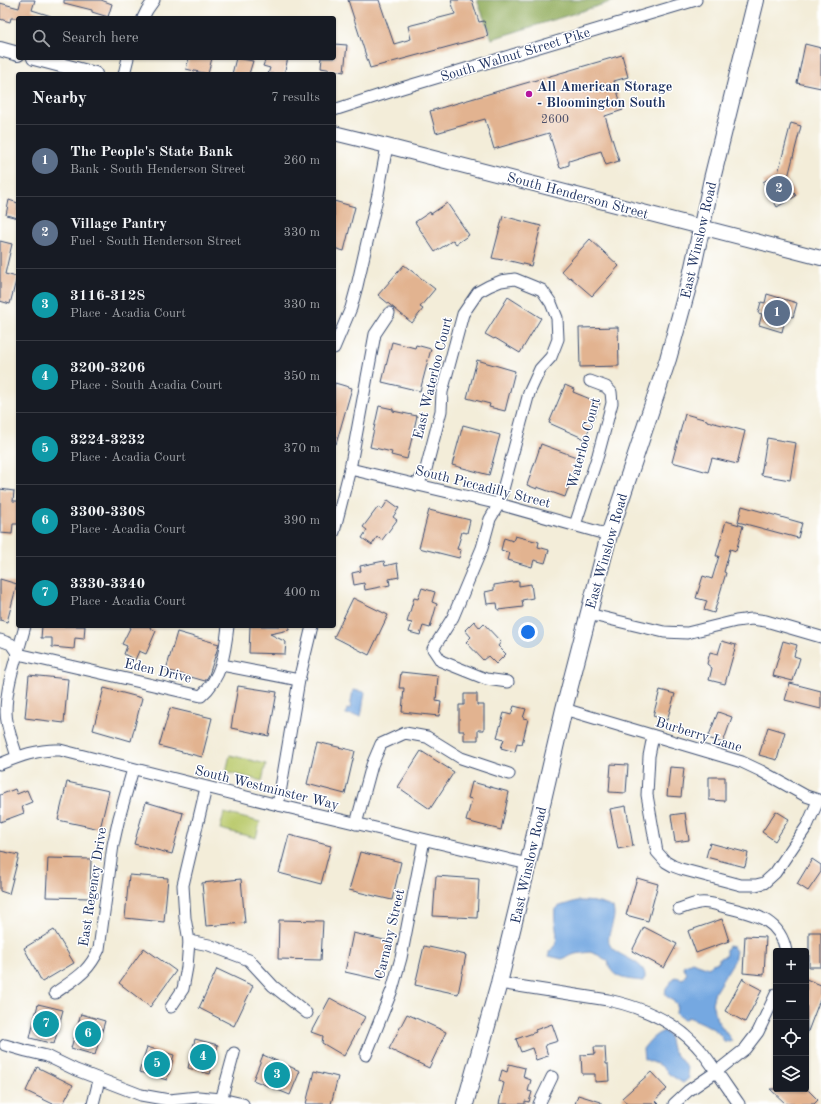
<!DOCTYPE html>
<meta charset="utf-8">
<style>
:root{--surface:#171b24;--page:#242831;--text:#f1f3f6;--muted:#9ea1a6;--line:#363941;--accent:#1a73e8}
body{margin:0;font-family:"Old Standard TT",serif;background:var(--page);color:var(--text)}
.controls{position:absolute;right:12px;bottom:12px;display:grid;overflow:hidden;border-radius:4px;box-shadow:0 1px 3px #0004}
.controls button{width:36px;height:36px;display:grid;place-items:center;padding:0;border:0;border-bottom:1px solid var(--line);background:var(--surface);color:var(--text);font:20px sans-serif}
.you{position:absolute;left:528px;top:632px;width:14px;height:14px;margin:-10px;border:3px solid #fff;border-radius:50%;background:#1a73e8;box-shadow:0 0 0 6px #1a73e833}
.badge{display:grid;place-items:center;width:26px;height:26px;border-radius:50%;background:var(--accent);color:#fff;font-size:13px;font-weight:700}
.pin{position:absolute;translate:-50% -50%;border:2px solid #fff;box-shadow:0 1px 4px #0006}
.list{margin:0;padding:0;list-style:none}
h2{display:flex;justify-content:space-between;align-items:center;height:52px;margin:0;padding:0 16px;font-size:17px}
h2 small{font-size:13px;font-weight:400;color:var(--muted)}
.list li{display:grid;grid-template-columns:26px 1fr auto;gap:12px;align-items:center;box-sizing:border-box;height:72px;padding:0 16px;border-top:1px solid var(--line)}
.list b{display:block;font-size:15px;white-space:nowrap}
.list p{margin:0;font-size:13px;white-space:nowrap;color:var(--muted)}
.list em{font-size:13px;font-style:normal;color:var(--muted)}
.icon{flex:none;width:22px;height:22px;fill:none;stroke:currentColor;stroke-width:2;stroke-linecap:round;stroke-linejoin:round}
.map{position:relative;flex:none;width:821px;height:1104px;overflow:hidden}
.search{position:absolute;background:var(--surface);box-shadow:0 1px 3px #0004;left:16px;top:16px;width:320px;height:44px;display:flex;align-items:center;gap:10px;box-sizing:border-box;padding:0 14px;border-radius:4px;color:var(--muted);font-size:15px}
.panel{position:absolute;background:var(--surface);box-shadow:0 1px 3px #0004;left:16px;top:72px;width:320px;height:556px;border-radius:4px}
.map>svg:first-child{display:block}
</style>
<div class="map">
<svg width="821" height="1104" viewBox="0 0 821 1104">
<rect width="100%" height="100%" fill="#fff"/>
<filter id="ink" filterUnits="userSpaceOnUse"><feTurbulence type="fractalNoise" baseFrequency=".025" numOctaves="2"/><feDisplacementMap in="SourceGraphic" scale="8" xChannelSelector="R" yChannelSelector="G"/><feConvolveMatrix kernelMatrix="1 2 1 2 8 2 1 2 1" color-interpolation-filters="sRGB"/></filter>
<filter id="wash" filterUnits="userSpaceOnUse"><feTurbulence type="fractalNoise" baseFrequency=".012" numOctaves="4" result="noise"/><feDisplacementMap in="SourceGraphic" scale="16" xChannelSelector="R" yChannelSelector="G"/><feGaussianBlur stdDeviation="0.9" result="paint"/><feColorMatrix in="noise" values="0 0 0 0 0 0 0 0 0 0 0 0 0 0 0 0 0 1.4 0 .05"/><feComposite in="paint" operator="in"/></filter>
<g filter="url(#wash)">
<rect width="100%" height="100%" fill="#f3edd9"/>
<g fill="#bbcb6e" stroke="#6b7d66">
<polygon points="230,755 266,764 262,781 226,772"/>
<polygon points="224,813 260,822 256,838 220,829"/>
</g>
<polygon fill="#94af61" stroke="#586f60" points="477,0 617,0 492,39"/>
<g fill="#74a8e1" stroke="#486ca0">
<polygon points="353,690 365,692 361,716 346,714 347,709 350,709"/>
<path d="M577 901C590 901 601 902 613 908 618 923 602 937 612 948 621 958 651 963 644 981 627 979 611 980 608 961L598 955 590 952 575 954 562 959 549 956V952C564 938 552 927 555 909L560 906Z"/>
<path d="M728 946 733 947 736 951 734 961 715 992 712 1003 717 1020 732 1041 729 1042 724 1041C719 1029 699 1021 688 1017L684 1020 676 1014 677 1004 665 995 666 988 675 977 683 979 687 973 683 966 692 962 709 968 712 964 719 962V958L726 956V949Z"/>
<path d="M664 1031 669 1036 672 1049 688 1069 687 1072 689 1078 683 1083 669 1074 660 1065 644 1059 643 1049C649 1041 654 1035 664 1031Z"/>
</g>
<g id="blocks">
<g fill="#e2b390">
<polygon points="21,0 35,0 32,10 51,16 50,18 11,18 10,22 0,19 0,3 19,8"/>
<polygon points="64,0 101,0 112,4 108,17 92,12 92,10 64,3"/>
<polygon points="348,0 379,0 394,44 411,39 408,26 455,14 451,0 472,0 479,22 484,21 488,36 370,68"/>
<polygon points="334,44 347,45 344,72 321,68 322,58 334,58"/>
<polygon points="805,44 821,48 821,88 797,83"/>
<polygon points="622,55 628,77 614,81 623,110 605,116 619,161 606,165 601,151 569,161 569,165 560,168 549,133 494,149 485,119 436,133 430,111"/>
<polygon points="189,58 212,58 208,74 186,69"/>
<polygon points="236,58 253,61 249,74 232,74"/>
<polygon points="266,58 288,58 284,74 268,74 270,68 263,66"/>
<polygon points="791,123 801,126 787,181 796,196 777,207 763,182 778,173"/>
<polygon points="9,200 18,203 18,218 6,215"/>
<polygon points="334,201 355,207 344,251 334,248"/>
<polygon points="447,203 469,235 456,244 453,240 435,252 415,222 430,212 431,214"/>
<polygon points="503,216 541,226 531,266 502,259 502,260 492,258"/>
<polygon points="590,239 619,266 592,296 570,277 569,278 561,271"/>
<polygon points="0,241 12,244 5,274 17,277 10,304 0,301"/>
<polygon points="404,265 435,289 420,307 423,309 412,323 378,295"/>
<polygon points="767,294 797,303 793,317 786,315 782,332 759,325 762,314 758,313 761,302 765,303"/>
<polygon points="508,297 541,318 520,353 495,338 494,339 485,334"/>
<polygon points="618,327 619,366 580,367 579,328"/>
<polygon points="392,342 415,348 416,345 431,349 420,391 382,382"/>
<polygon points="477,360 515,371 505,411 489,407 490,404 467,398"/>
<polygon points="335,383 352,388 336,444 334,444 334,387"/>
<polygon points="565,385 574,389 573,392 600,403 585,439 549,423"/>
<polygon points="379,406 393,409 393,411 417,416 407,459 391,455 392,452 370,447"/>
<polygon points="685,414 707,420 707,421 745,431 737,464 712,458 708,472 672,462"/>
<polygon points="463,425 500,435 489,475 452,465"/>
<polygon points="767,438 796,443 790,480 761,475"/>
<polygon points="541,444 579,458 565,497 537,487 537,489 527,485"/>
<polygon points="0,489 14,491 13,501 18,501 18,524 13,524 12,534 0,533"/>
<polygon points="388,500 399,508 393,517 397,520 382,540 377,537 372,545 362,538 367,530 363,527 378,507 382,510"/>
<polygon points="742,506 802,523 798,538 738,522"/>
<polygon points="429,510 470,520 467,533 462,532 457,549 461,550 459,558 419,548"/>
<polygon points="726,521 743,526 736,551 730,549 724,572 726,573 714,613 704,610 707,601 696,598 703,576 712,579 719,556 716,556"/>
<polygon points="515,536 539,542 538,547 549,550 545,563 534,560 532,567 508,560 510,553 501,550 504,538 513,541"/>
<polygon points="384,561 385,566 397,563 399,577 389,579 390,585 365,590 364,583 354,585 352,573 361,571 360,566"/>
<polygon points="0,579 17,584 7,622 0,620"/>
<polygon points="519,581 519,586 531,584 533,598 522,600 523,607 498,610 497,603 487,604 485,592 494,590 494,585"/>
<polygon points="422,588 435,592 432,602 437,604 430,628 423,626 420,635 409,632 412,623 407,622 414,598 418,599"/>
<polygon points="353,598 388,615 369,655 334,637"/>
<polygon points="474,621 480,628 484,624 501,642 498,646 506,654 496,664 488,656 483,660 466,642 471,637 465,630"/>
<polygon points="42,626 85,626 84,639 75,638 74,649 52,647 52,638 41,638"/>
<polygon points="131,626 151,626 150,628 156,631 146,654 139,651 135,660 124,654 127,646 122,644"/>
<polygon points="250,626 289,626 289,630 270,634 286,642 285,654 249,653"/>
<polygon points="177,632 219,644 209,675 205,681 166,670"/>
<polygon points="722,641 736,645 725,684 709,680 712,668 707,664 710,652 718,654"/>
<polygon points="783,641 797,645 794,656 800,658 793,681 773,676"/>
<polygon points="401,672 438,676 436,701 441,702 439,716 402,712 404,688 399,688"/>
<polygon points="29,675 68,679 64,723 25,718"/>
<polygon points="790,683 821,691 821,709 785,700"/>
<polygon points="238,686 277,692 269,736 231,728"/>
<polygon points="104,688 142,698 131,741 93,730"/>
<polygon points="660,690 675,694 667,720 653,716"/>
<polygon points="464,694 477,694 477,705 484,705 484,730 478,730 478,740 464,740 464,731 459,731 459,705 464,705"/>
<polygon points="514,706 526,709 523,718 528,719 522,744 517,743 515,752 501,748 504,739 497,737 504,713 511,715"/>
<polygon points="170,708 212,718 202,757 159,746"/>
<polygon points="718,712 732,717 723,743 708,738"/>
<polygon points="768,727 785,732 777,760 759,755"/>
<polygon points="317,742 355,751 345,794 307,784"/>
<polygon points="421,751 454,772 430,809 398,787"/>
<polygon points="611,764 628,765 626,793 609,792"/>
<polygon points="670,767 684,768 681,797 667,796"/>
<polygon points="709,777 725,777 725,801 709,800"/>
<polygon points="67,782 109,791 100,829 58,820"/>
<polygon points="472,782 509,792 501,830 466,821 472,799 468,798"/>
<polygon points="15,789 17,794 27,790 32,802 22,806 24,813 0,822 0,795"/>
<polygon points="146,802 183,813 172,854 134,844"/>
<polygon points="626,806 633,846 618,849 610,809"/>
<polygon points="776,811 789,819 775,841 762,832"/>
<polygon points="685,813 689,840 675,842 671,815"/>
<polygon points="289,835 331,846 321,884 279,873"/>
<polygon points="710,843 748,853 745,867 706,857"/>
<polygon points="0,851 19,855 9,894 0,891"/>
<polygon points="360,852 401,862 392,900 349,890"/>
<polygon points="48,858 91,859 90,898 46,897"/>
<polygon points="812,859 821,865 821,872 808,891 797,884"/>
<polygon points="129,875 168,878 164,922 125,918"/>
<polygon points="436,876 479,879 477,918 433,916"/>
<polygon points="637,878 658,884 648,921 626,915"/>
<polygon points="241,879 245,923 206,926 202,883"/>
<polygon points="722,919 729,941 696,953 688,931"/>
<polygon points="279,920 323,921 321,960 278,959"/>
<polygon points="644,927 677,944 664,968 632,951"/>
<polygon points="54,930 74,963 42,982 24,948"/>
<rect x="809" y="932" width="12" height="35"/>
<polygon points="353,933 389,941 381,980 345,972"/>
<polygon points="745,936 766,937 764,975 743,973"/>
<polygon points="424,946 466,955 458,994 415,985"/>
<polygon points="144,948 176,971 150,1007 119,983"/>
<polygon points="217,969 253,986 234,1026 199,1008"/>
<polygon points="743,978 743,980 762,990 745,1022 725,1011"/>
<polygon points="806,979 821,985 821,997 807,1034"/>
<polygon points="330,998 365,1017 344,1056 322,1043 323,1036 312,1032"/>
<polygon points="38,1004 63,1010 54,1044 30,1038"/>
<polygon points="81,1014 105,1021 95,1055 71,1048"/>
<polygon points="407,1014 446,1032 429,1068 389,1049"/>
<polygon points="552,1024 558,1041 545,1045 548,1056 536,1060 532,1048 521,1052 516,1039 536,1032 535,1030"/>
<polygon points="195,1039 218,1045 210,1074 188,1068"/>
<polygon points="147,1047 174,1055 167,1080 139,1072"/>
<polygon points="594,1047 605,1047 606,1064 608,1064 609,1081 595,1082 595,1074 582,1074 581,1055 595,1054"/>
<polygon points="263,1055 300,1071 290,1095 253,1080"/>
<polygon points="509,1064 525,1068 523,1077 531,1080 528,1091 532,1092 529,1102 525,1101 525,1104 499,1104 504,1083 499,1081 502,1070 507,1072"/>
<polygon points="37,1067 73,1085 63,1104 53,1104 26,1091"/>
<polygon points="314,1071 338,1077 331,1104 306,1104"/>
<polygon points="651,1072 667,1089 655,1100 659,1104 627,1104 622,1098"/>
<polygon points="770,1089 807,1089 818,1100 814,1104 786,1104"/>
<polygon points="578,1095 601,1102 601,1104 575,1104"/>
</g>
</g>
</g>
<g filter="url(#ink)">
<use href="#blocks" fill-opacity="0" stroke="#3b4c70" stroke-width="1"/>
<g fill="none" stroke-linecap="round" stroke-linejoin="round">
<defs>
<g id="minor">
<polyline points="143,18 147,10 154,0"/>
<polyline points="124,74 128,58"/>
<polyline points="334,110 402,88 696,0"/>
<polyline points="334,348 351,308 357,286 378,194 387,146"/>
<polyline points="350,469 499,504 609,535"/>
<polyline points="417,485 426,469 441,411 442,392 463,314 478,292 489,286 501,281 515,279 542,290 551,303 557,318 558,339 551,357 540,369 529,393 499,504 490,519 482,548 453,617 433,649 441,661 486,679 508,682"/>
<polyline points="575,525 598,455 612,403 611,392 606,387 590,381"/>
<polyline points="334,532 350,469 375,334 389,313"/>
<polyline points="588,614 664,632 687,633 736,621 752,619 766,621 821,637"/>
<polyline points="0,640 11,644 18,654"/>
<path d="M18 654 201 696C222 678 225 652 228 626"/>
<polyline points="222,665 299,680"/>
<polyline points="564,709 742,762 761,771 806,796 821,801"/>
<polyline points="653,736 649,756 647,795 657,852 666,862 673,866 681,869 741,885 756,885 764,883 775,873 807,826 818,801"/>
<path d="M17 757C13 742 6 727 6 712 6 683 18 654 25 626"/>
<path d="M0 764C20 756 38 749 60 750L278 805 528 864"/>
<polyline points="278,805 299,680 312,626"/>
<polyline points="356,824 372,765 381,744 405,733 427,737 461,758 509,774"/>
<path d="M679 909C685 907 692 904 699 903 709 901 720 906 729 908 757 915 780 920 786 951"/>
<polyline points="189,941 209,945 249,960 273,986 307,1013"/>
<path d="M499 983 608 1000C645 1008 679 1023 703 1053 716 1070 727 1087 739 1104"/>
<path d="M55 993C76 978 88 973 99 949L113 845 119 818 133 769"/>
<polyline points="171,1007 183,989 187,967 189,941 185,918 183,885 206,788"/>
<polyline points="5,1045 26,1051 47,1056 76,1070 141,1095 169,1100 198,1097 221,1099 243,1104"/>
<polyline points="366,1055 392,990 401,958 424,840"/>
<polyline points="93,1104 99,1080"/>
<polyline points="220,1104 234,1053"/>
<polyline points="539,1104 552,1077"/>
<polyline points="674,1104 688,1091 716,1072 745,1049 758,1032 776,994"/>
</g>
<g id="tertiary">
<polyline points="0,49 18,54"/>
<polyline points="34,58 95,74"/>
<polyline points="334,133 387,146 821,258"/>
</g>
<polyline id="secondary" points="465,1104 499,983 528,864 564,709 609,535 668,359 691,276 712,179 756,0"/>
</defs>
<use href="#minor" stroke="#3b4c70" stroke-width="13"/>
<use href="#tertiary" stroke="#3b4c70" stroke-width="16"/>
<use href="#secondary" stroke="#3b4c70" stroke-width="18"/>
<use href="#minor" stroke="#fff" stroke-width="11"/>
<use href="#tertiary" stroke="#fff" stroke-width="14"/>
<use href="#secondary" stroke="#fff" stroke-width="16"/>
</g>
</g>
<circle fill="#b5179e" stroke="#fff" stroke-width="1.5" cx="529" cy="94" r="4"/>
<g text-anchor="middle" stroke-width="3" stroke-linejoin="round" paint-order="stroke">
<g font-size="12" fill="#4d506a">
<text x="555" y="123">2600</text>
</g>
<g font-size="14" fill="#1b2f5e" stroke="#fff">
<text transform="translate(515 54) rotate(-17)" y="5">South Walnut Street Pike</text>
<text transform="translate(578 195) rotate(15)" y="5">South Henderson Street</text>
<text transform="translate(698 240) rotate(-77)" y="5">East Winslow Road</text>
<text transform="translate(432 378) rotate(-76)" y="5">East Waterloo Court</text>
<text transform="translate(583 443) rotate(-75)" y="5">Waterloo Court</text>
<text transform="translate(483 486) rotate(14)" y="5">South Piccadilly Street</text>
<text transform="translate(606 551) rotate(-74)" y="5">East Winslow Road</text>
<text transform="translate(158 670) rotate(13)" y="5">Eden Drive</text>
<text transform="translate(699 734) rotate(17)" y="5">Burberry Lane</text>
<text transform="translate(267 787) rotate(14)" y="5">South Westminster Way</text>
<text transform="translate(528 865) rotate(-77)" y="5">East Winslow Road</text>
<text transform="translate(92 887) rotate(-81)" y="5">East Regency Drive</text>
<text transform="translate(389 934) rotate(-77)" y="5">Carnaby Street</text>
</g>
<g font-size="14" font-weight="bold" fill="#1b2f5e" stroke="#fff" text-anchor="start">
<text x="537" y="91">All American Storage<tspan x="537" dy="16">- Bloomington South</tspan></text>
</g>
</g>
</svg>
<div class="controls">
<button>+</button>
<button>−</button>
<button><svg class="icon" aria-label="locate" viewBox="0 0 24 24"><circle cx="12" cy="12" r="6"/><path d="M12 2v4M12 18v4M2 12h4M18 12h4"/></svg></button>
<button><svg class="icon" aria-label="layers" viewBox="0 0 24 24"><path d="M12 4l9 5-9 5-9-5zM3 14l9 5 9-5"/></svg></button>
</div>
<div class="you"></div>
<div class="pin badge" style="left:777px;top:313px;background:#5c6f8a">1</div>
<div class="pin badge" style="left:779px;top:189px;background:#5c6f8a">2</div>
<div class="pin badge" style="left:277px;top:1075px;background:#0f9aa8">3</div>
<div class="pin badge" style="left:203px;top:1057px;background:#0f9aa8">4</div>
<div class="pin badge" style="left:157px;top:1064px;background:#0f9aa8">5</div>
<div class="pin badge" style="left:88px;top:1034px;background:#0f9aa8">6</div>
<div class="pin badge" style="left:46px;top:1024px;background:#0f9aa8">7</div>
<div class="search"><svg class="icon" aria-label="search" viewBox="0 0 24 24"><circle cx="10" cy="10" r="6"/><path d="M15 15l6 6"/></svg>Search here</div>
<section class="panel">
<h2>Nearby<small>7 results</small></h2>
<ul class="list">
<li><span class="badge" style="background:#5c6f8a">1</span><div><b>The People's State Bank</b><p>Bank · South Henderson Street</p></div><em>260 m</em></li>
<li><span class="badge" style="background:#5c6f8a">2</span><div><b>Village Pantry</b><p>Fuel · South Henderson Street</p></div><em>330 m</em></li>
<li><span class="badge" style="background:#0f9aa8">3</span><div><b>3116-3128</b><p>Place · Acadia Court</p></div><em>330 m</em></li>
<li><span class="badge" style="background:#0f9aa8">4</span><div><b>3200-3206</b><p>Place · South Acadia Court</p></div><em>350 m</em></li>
<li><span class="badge" style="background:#0f9aa8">5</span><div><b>3224-3232</b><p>Place · Acadia Court</p></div><em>370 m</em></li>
<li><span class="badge" style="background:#0f9aa8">6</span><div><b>3300-3308</b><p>Place · Acadia Court</p></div><em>390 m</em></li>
<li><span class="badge" style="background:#0f9aa8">7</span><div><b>3330-3340</b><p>Place · Acadia Court</p></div><em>400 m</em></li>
</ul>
</section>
</div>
